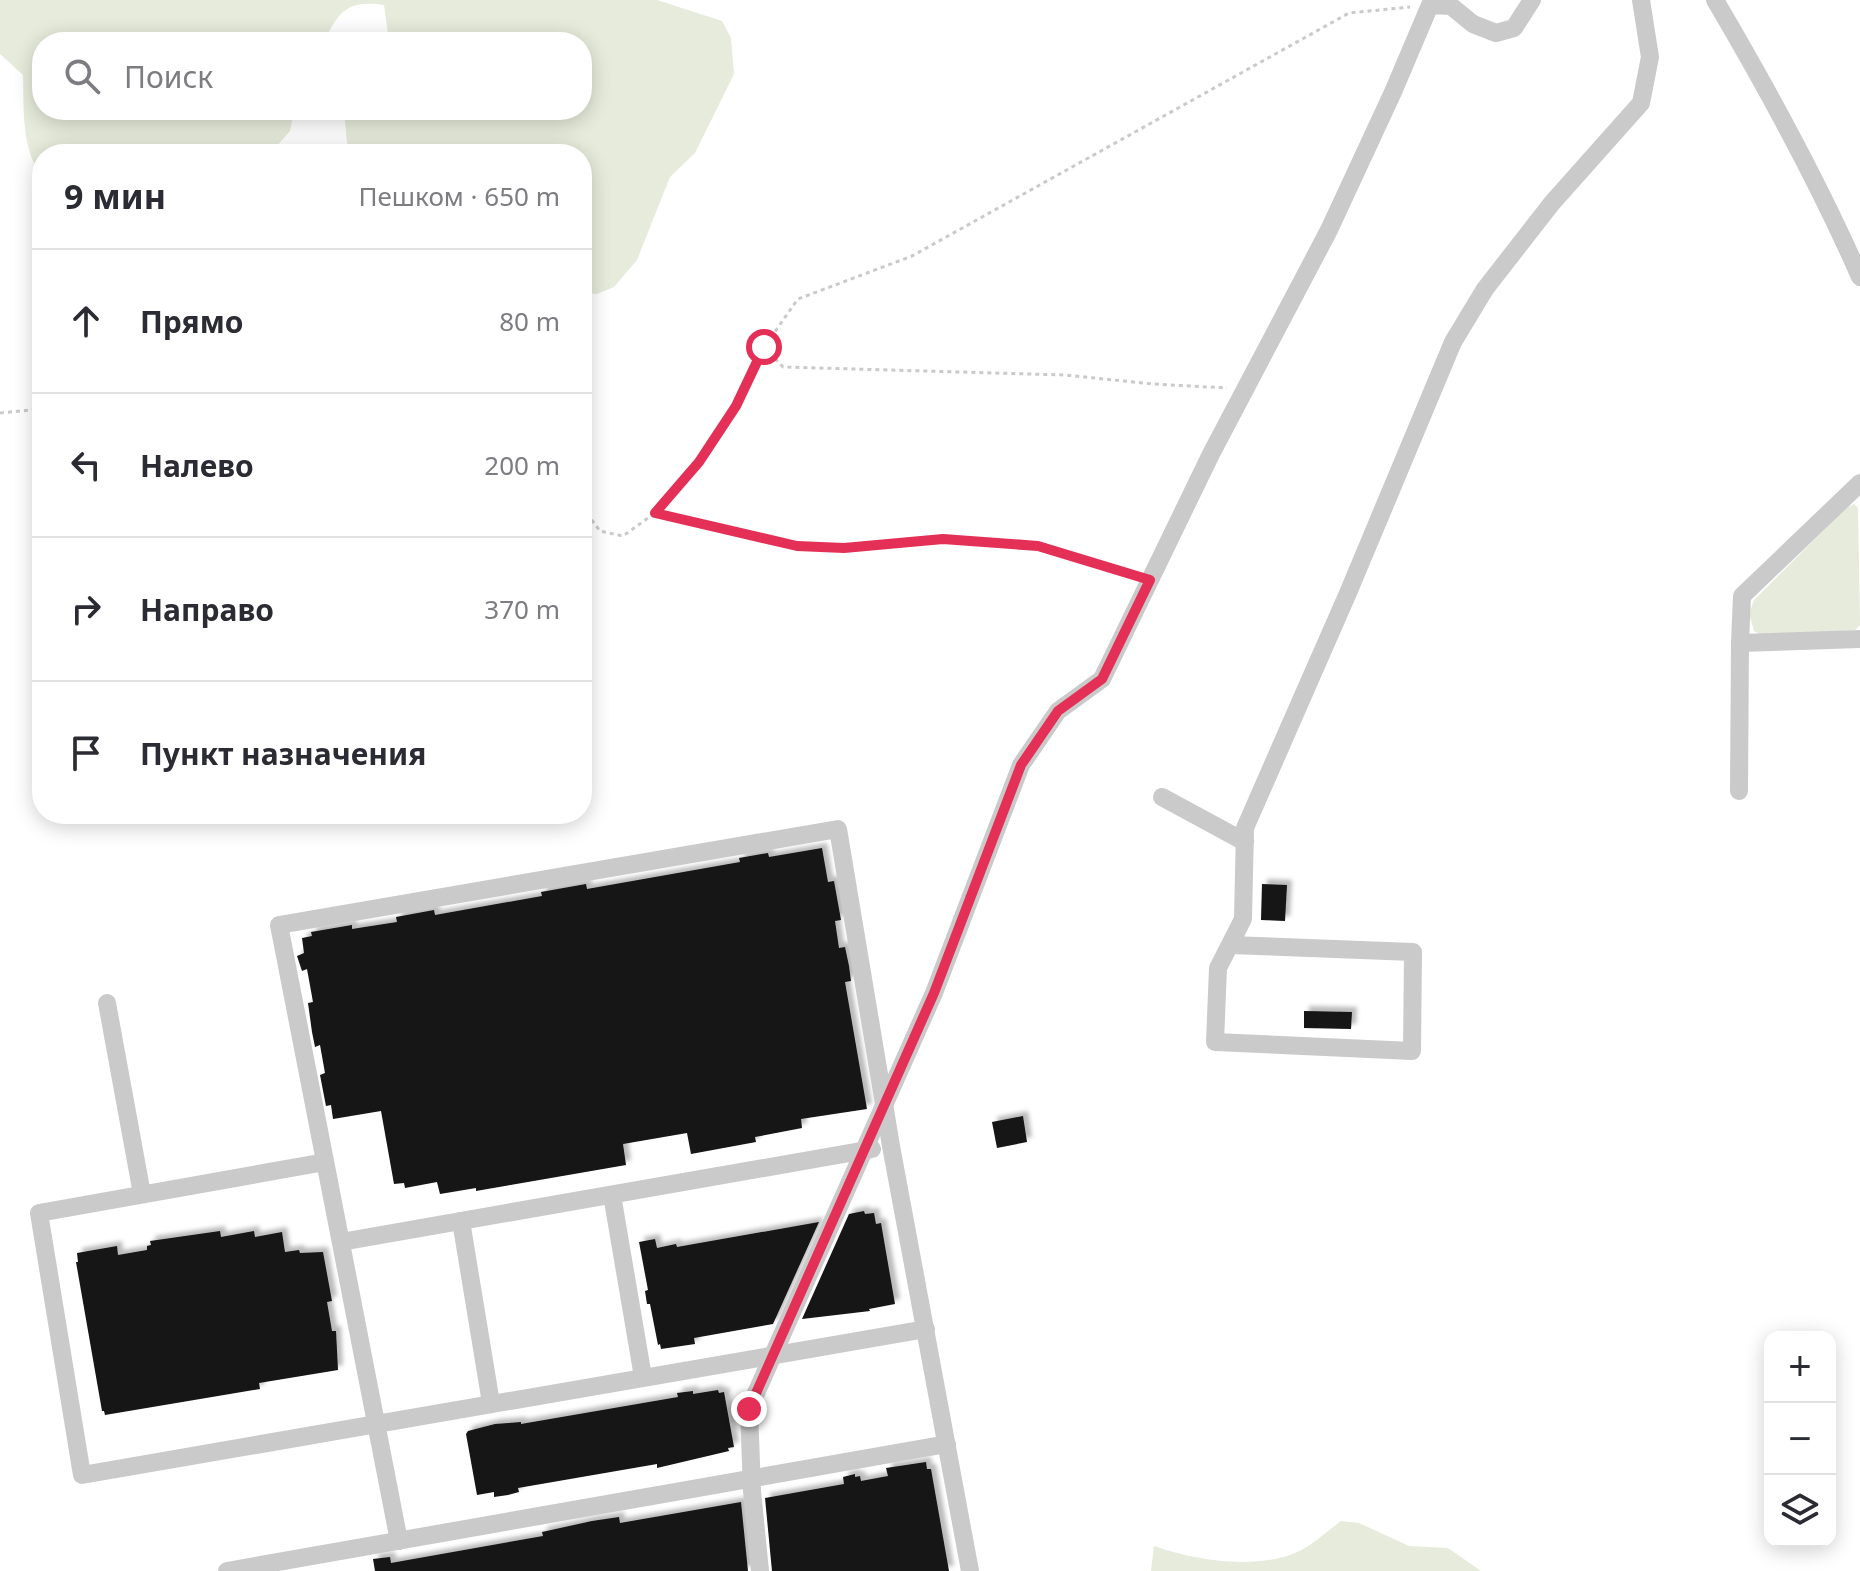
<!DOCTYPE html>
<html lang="ru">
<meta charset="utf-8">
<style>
:root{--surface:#fff;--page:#f2f2f3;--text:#2b2b33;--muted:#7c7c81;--line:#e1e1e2}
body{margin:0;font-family:"Noto Sans",sans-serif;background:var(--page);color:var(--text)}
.controls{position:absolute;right:24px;bottom:24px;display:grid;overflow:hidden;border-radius:16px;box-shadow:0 4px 20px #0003}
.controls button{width:72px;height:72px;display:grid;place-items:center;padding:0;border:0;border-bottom:2px solid var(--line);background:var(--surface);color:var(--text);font:40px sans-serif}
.stop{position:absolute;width:24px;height:24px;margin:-18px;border:6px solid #e43056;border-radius:50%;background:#fff}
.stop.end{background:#e43056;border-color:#fff;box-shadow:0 2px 8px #0008}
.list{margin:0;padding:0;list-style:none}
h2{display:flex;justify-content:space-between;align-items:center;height:104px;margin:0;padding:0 32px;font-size:34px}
h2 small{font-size:26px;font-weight:400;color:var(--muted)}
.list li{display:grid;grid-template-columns:52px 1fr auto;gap:24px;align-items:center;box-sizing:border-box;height:144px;padding:0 32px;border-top:2px solid var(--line)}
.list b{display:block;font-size:30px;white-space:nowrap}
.list em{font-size:26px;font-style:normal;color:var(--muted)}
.icon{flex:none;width:44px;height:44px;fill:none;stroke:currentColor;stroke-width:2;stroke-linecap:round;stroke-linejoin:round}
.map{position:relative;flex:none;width:1860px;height:1571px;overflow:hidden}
.search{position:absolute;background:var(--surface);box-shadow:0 4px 20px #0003;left:32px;top:32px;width:560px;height:88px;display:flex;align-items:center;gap:20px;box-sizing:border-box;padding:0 28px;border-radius:32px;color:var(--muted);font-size:30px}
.panel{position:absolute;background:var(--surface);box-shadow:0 4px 20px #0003;left:32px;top:144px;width:560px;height:680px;border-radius:32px}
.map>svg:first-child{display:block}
</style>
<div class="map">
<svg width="1860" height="1571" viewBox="0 0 1860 1571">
<defs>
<filter id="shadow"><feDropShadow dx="5" dy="-5" stdDeviation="2" flood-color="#0004"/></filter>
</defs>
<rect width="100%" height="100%" fill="#fff"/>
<g fill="#e6ebdb">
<path d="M0 0H657L722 21 731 38 734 74 695 153 670 177 637 260 614 287 597 294 582 293V154H348L344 110H582V42H389L384 5C347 0 339 11 324 42H42V110H294L290 131 270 154H42V177C21 148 24 110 23 75L0 54Z"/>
<polygon points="1854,504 1858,508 1860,625 1855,630 1762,636 1754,631 1749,614 1754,600 1846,508"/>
<path d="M1341 1521 1359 1523 1409 1546 1448 1548 1481 1571H1151L1154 1546C1194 1560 1254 1570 1295 1553 1311 1547 1327 1531 1341 1521Z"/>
</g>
<g fill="#141414" filter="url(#shadow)">
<polygon points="822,848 828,882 834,881 841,920 835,921 839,948 845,947 849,966 851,981 845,982 867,1109 801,1119 802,1128 755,1137 756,1142 691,1154 687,1133 623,1144 626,1165 476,1191 476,1188 440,1194 437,1182 405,1188 404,1183 394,1184 381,1111 333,1119 331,1105 326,1106 320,1075 325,1073 320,1045 315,1047 312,1032 308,1003 313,1002 307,969 302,971 297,956 304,953 302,938 312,936 311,932 352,925 352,929 397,922 396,917 434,910 435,915 542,896 541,892 586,884 587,889 740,862 739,858 768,853 769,857"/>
<polygon points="1262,884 1287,885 1285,921 1261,920"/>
<polygon points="1304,1011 1352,1012 1351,1029 1304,1028"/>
<polygon points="1023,1116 1027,1142 997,1148 992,1122"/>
<polygon points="864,1211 865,1214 874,1213 876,1224 881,1223 895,1304 869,1309 870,1311 802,1319 849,1214"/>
<polygon points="819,1222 773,1324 694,1338 695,1344 661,1349 660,1344 658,1345 650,1304 647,1304 645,1291 648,1290 639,1242 655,1239 657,1248 676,1244 677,1247"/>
<polygon points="220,1231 221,1237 254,1231 255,1237 282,1232 285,1252 299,1250 300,1253 323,1252 332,1301 327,1302 332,1331 336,1331 338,1370 259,1383 260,1389 105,1415 104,1411 102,1411 76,1262 78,1262 77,1253 117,1246 118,1255 147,1250 147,1246 151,1245 150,1241"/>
<polygon points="718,1390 719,1393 724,1392 734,1447 728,1448 729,1451 657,1468 657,1464 518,1488 519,1492 508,1495 494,1497 494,1492 477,1495 466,1434 468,1431 495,1424 521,1422 521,1424 678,1397 677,1393 693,1391 693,1394"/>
<polygon points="926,1462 927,1469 931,1469 949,1571 772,1571 765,1498 844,1484 843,1477 855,1474 855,1477 860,1476 861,1481 888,1476 886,1468"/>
<polygon points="741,1502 748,1571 375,1571 373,1559 390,1557 391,1563 543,1536 542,1532 592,1521 619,1517 620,1523"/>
</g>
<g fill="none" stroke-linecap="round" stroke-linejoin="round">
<g stroke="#cacaca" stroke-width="3" stroke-dasharray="4 4" stroke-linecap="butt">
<polyline points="764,347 783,367 1065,375 1153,384 1227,388"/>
<polyline points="0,413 42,409"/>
<polyline points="582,507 600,531 623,536 655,513 699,462 736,406 764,347 798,299 912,256 1349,13 1410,7"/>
<polyline points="655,513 797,546 844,548 943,539 1038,546 1135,576"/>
</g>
<g stroke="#cacaca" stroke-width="18">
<path d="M1715 0C1768 90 1818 181 1860 277"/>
<polyline points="1860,483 1742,596 1740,643 1860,639"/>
<polyline points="1739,791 1740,643"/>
<polyline points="1162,797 1245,842"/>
<polyline points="1230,945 1413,952 1412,1051 1215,1042 1218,968 1243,919 1245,828 1348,593 1453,342 1485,289 1552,203 1641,103 1650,57 1641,0"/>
<polyline points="107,1003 142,1194"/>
<polyline points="325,1162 39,1213 82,1475 926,1329"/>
<polyline points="612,1195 643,1377"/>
<polyline points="461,1221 491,1403"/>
<polyline points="341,1242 872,1149"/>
<polyline points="399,1541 279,925 838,829 891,1146 970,1571"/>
<polyline points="227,1571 947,1444"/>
<polyline points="760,1571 752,1491 749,1409 934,993 1021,765 1058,711 1102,679 1211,454 1329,230 1393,92 1430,5 1451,6 1473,24 1496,33 1514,28 1532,0"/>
</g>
</g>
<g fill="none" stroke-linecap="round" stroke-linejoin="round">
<polyline stroke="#e43056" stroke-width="10" points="749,1409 934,993 1021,765 1058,711 1102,679 1150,580 1038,546 943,539 844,548 797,546 655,513 699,462 736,406 764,347"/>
</g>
</svg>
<div class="controls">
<button>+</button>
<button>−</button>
<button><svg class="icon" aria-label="layers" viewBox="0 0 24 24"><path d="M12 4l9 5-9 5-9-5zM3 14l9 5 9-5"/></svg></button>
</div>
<div class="stop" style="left:764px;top:347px"></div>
<div class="stop end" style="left:749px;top:1409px"></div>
<div class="search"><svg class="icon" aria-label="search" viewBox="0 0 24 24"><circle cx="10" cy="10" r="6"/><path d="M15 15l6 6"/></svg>Поиск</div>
<section class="panel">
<h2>9 мин<small>Пешком · 650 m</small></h2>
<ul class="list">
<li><svg class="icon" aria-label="ahead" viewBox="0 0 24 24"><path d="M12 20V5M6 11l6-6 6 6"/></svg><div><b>Прямо</b></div><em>80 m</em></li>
<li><svg class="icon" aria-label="left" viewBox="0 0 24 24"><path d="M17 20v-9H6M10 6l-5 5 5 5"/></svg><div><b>Налево</b></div><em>200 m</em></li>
<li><svg class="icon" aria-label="right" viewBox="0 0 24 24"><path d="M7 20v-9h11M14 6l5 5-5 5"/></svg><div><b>Направо</b></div><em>370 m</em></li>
<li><svg class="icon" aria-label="arrive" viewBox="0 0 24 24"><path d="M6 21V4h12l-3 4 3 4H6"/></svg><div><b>Пункт назначения</b></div></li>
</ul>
</section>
</div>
